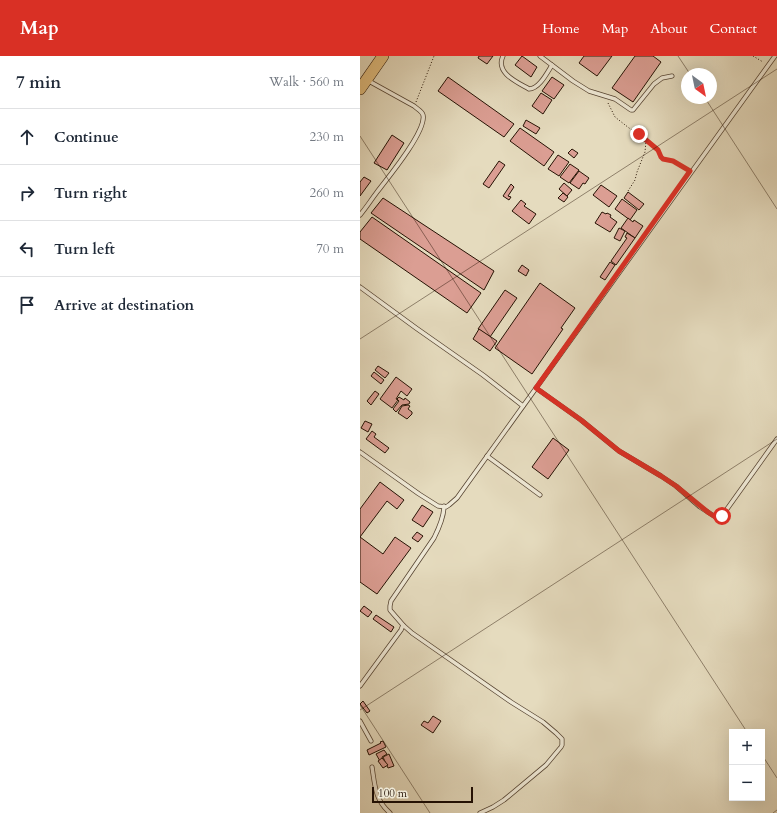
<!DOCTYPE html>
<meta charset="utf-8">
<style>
:root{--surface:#fff;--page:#f6f6f7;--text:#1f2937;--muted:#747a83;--line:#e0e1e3;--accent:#d93025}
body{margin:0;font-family:Cardo,serif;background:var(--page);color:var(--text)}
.controls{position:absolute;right:12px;bottom:12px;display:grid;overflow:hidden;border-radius:0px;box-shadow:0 4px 16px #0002}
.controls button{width:36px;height:36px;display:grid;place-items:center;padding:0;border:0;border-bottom:1px solid var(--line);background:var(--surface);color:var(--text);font:20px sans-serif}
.compass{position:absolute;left:321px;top:12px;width:36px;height:36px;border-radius:50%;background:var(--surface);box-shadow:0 4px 16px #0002;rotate:147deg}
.scale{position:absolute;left:12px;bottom:10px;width:101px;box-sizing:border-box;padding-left:4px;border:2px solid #261204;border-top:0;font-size:11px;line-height:14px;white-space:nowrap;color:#261204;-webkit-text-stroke:3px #eee8d5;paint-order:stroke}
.stop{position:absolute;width:12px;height:12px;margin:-9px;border:3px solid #d93025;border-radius:50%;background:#fff}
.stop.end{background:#d93025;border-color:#fff;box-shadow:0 1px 4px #0008}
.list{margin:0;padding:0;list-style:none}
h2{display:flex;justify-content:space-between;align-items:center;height:52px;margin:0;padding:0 16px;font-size:17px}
h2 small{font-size:13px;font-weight:400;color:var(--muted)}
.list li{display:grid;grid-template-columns:26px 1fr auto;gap:12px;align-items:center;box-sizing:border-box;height:56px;padding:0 16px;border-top:1px solid var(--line)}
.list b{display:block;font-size:15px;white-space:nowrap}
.list em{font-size:13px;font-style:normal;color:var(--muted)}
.icon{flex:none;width:22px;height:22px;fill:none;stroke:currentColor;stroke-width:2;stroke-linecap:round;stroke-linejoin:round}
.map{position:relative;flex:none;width:417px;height:757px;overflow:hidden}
header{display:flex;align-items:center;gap:24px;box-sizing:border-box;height:56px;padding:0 20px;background:var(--accent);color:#fff}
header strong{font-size:19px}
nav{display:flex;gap:22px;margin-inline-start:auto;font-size:14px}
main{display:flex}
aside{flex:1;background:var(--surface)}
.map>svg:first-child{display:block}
</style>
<header>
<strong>Map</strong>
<nav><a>Home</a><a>Map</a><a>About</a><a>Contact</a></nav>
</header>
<main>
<aside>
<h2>7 min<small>Walk · 560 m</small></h2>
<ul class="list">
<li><svg class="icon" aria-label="ahead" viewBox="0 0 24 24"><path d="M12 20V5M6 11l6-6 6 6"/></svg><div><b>Continue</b></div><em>230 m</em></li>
<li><svg class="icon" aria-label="right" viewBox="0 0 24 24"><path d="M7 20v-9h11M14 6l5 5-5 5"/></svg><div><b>Turn right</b></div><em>260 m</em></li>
<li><svg class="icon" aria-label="left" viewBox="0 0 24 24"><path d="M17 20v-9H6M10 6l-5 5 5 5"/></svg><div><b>Turn left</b></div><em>70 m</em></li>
<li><svg class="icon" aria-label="arrive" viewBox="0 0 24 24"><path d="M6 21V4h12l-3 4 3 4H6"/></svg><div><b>Arrive at destination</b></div></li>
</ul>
</aside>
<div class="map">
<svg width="417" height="757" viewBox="0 0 417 757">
<rect width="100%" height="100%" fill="#e5dbbe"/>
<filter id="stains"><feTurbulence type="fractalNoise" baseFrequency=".005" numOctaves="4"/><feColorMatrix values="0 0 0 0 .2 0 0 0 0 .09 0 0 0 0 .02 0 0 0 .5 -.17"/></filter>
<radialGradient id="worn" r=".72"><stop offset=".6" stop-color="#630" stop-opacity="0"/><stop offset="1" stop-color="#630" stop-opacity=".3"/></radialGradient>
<g fill="#db9e93" stroke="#261204">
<polygon points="119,0 133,0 127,8 118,2"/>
<polygon points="162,0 177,11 171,21 155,9"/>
<polygon points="224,0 252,0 237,20 219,7"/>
<polygon points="275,0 293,0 301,6 273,46 252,32"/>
<polygon points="88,21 154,68 144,81 78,35"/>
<polygon points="192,21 204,29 194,43 182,35"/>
<polygon points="181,37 192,44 183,58 172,50"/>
<polygon points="166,64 180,72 176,78 163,70"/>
<polygon points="160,72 194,96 184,110 150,85"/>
<polygon points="32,79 44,87 27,114 14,107"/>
<polygon points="212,93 218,97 214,102 208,97"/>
<polygon points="198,99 209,106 199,120 188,113"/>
<polygon points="139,105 145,109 129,132 123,128"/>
<polygon points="210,108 219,114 209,127 200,121"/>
<polygon points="219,115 229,122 225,128 223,127 219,133 210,127"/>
<polygon points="4,121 11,125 0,140 0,126"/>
<polygon points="204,127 212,134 207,140 199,133"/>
<polygon points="151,128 154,131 148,140 151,141 149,144 143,140"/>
<polygon points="241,129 257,140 249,151 233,139"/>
<polygon points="268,136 284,148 279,154 264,142"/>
<polygon points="203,137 208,141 204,146 198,142"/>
<polygon points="23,142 134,215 124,234 11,157"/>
<polygon points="262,143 277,154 270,164 255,153"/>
<polygon points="161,144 166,148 164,150 176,158 169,168 152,155"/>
<polygon points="242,156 246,158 247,157 251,159 250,161 257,166 250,176 235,167"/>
<polygon points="12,161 121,237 107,257 0,183 0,176"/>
<polygon points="268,162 273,166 274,164 283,170 275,182 261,172"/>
<polygon points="259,172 265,175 260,185 254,182"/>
<polygon points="267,177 275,182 256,209 251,205 267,182 265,181"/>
<polygon points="250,206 255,209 245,224 240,221"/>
<polygon points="162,209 169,214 166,220 158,215"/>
<polygon points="180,227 215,252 201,272 203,273 172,318 135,292"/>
<polygon points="145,234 157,242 130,281 118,273"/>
<polygon points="119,273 137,285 130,295 113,283"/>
<polygon points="18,310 29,317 25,322 15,314"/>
<polygon points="14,316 24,324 21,328 11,320"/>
<polygon points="36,321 52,333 47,340 41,335 36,343 38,344 32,352 20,343"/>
<polygon points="15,335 19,338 11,349 7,345"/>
<polygon points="39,341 44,344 45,342 50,346 49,348 42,349 36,356 33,353 39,345 37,343"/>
<polygon points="48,349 50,350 48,353 52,356 52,358 47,363 38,357 42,350"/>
<polygon points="5,365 12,368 8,376 1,372"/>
<polygon points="12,375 16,378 14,381 29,392 25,397 6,383"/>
<polygon points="193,382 209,394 188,423 172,411"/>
<polygon points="20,426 44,444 37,453 27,445 0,481 23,498 35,481 51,492 17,538 0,526 0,453"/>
<polygon points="62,449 73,456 63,471 52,464"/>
<polygon points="57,476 63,480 58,486 52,482"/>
<polygon points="4,550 12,556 8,561 0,555"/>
<polygon points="16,559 34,571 31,576 13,563"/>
<polygon points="3,645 10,655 7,657 0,648"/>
<polygon points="73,660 81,665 73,677 61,669 64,665 68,667"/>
<polygon points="23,685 26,691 9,699 7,694 21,687 20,686"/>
<polygon points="24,694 27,698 22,701 24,706 21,707 16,698"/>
<polygon points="29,698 34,710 28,712 23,701"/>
<polygon points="22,702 28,709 23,712 18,705"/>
</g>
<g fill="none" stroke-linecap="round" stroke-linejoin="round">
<defs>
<g id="service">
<path d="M143 0C135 17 157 26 169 33 179 33 187 17 192 9"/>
<polyline points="180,0 213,25 229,35 255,43 271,54 273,54 294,28 302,22 312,20"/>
<path d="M0 159C6 152 11 144 17 136 27 123 67 75 63 59 62 55 57 53 54 50L7 24"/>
<polyline points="0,231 56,272 123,319 163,350"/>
<polyline points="176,332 221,364 259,395 301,420 316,430 340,451 357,462 359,462 362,460 417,383"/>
<path d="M0 396 59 438 78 450 86 451 89 449 97 442C203 295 308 147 415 0"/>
<polyline points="127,400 180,439"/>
<path d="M84 450C84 461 79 472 74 482L31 545 30 550V554L43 569 52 577 151 646 183 666 196 677 202 683V689L201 691 186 709 144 744 133 751 120 757"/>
<polyline points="0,630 41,574 43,569"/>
<polyline points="0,665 11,685"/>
<path d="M12 711C15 730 15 744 30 757"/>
</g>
<polyline id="trunk" points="0,33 23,0"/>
</defs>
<use href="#service" stroke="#564432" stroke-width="5"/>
<use href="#trunk" stroke="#261204" stroke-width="12"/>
<g stroke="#261204" stroke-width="1" stroke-dasharray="1 2" stroke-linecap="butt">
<polyline points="393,0 403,6"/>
<polyline points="56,46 74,0"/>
<polyline points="248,47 255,61 269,72 279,78 297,92 303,103 313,105 327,113"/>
<polyline points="268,135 275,124 277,116 285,96 286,85"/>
</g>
<use href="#service" stroke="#eee8d5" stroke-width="3.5"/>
<use href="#trunk" stroke="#e2be7f" stroke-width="11"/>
</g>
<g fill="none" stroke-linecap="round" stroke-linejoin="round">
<polyline stroke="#d93025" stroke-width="5" points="279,78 298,94 301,101 303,103 313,105 330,115 176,332 221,364 259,395 301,420 316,430 349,457 357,462 360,462 362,460"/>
</g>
<path fill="none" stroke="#261204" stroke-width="1" stroke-opacity="0.45" d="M318 0 330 18M345 42 417 153M0 80 387 676M0 283 417 13M0 649 70 757M0 654 417 383M402 699 417 722M413 757 417 754"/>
<rect width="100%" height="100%" filter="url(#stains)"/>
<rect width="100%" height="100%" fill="url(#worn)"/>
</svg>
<div class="controls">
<button>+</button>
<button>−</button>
</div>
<svg class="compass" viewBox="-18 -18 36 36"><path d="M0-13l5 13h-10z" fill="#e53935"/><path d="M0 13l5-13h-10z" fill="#747a83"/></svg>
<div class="scale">100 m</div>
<div class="stop" style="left:362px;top:460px"></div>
<div class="stop end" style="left:279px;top:78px"></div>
</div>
</main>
